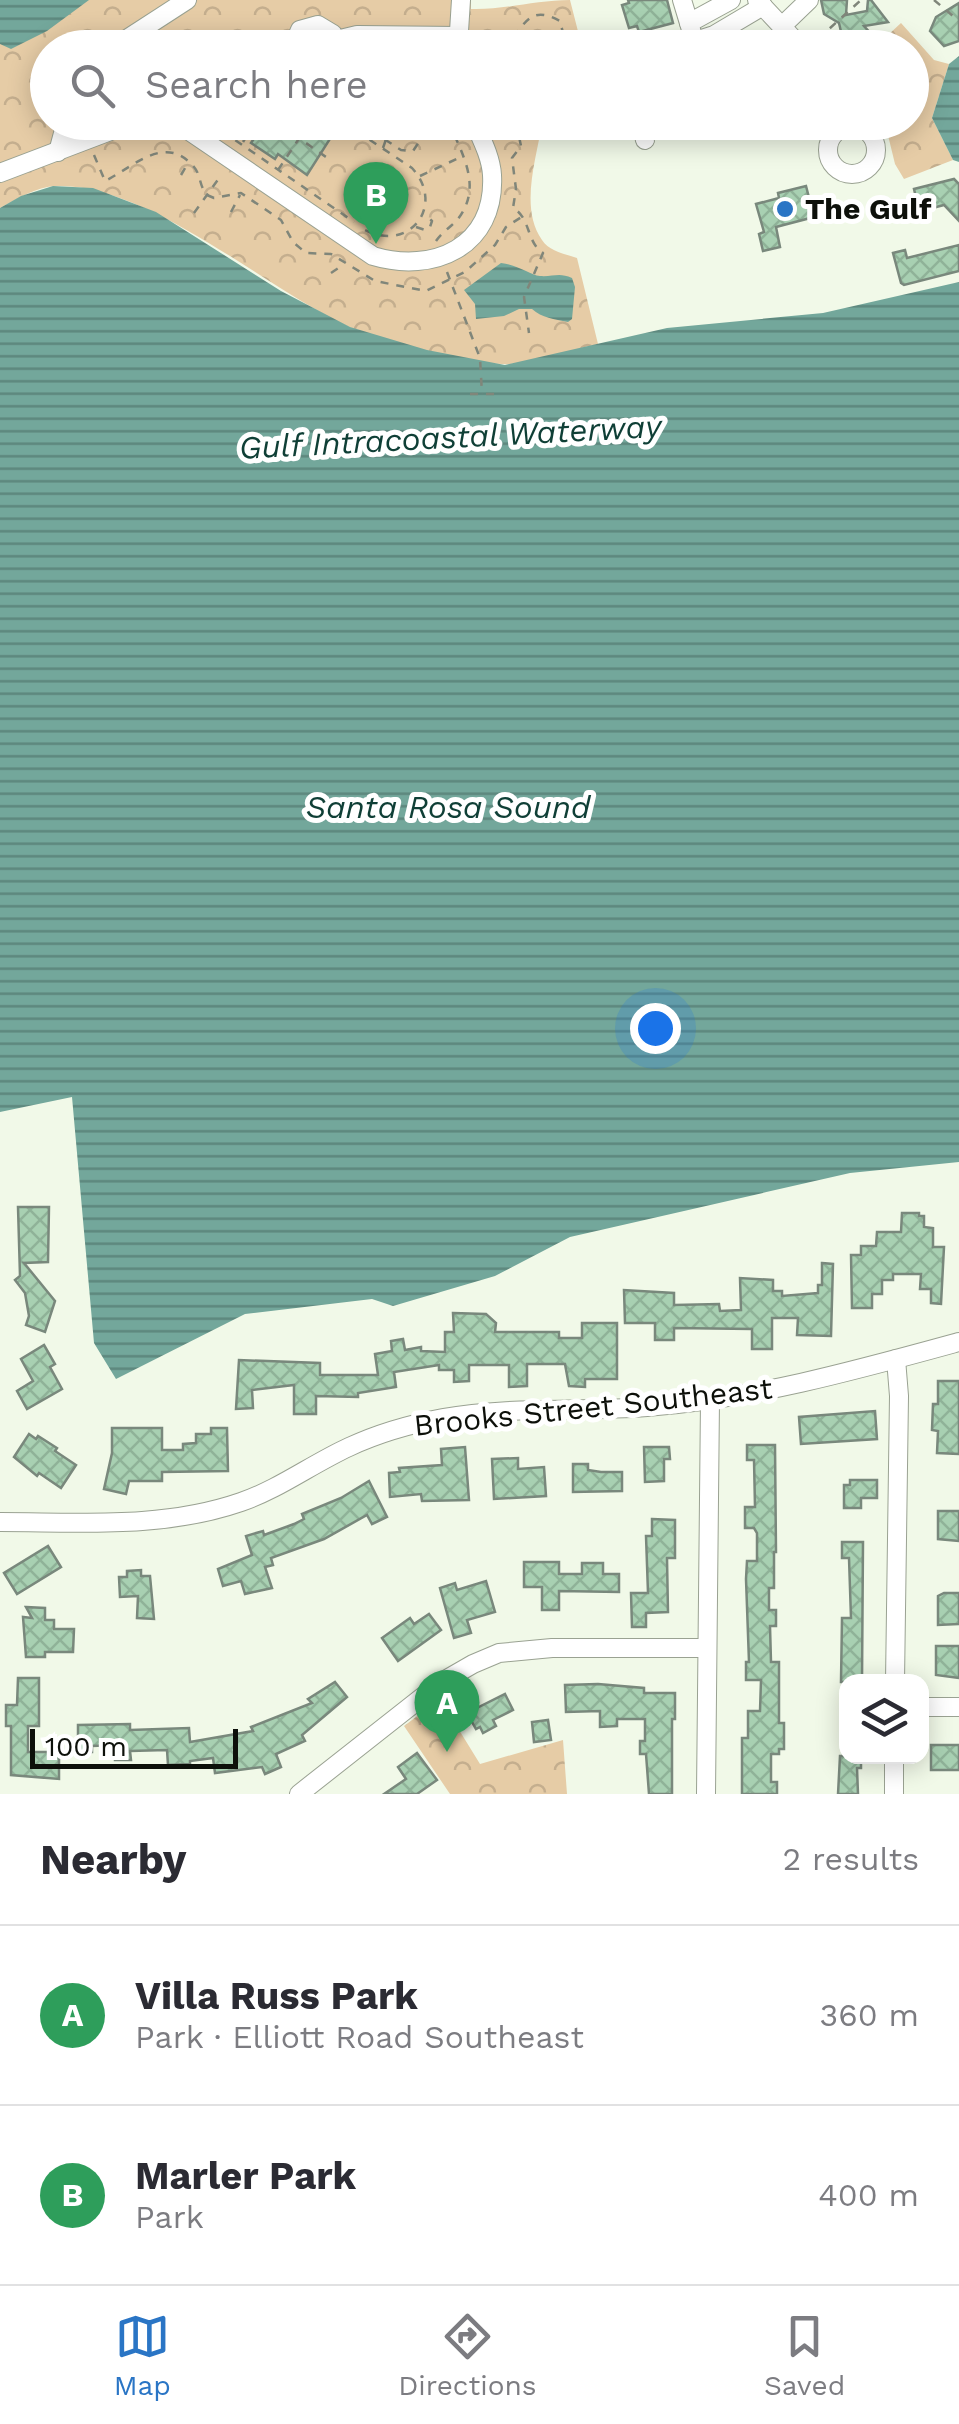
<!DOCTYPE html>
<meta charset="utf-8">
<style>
:root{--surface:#fff;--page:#f2f2f3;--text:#2b2b33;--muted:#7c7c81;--line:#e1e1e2;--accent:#2a75c5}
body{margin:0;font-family:"Work Sans",sans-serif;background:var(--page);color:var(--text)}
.controls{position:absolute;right:30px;bottom:30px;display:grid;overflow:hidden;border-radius:20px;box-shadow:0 5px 25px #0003}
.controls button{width:90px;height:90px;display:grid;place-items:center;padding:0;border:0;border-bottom:2px solid var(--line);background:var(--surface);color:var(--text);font:50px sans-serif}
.scale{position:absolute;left:30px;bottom:25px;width:208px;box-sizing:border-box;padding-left:10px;border:5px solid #0d100a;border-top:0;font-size:28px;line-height:35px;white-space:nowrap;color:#0d100a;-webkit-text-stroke:8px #fff;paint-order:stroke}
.you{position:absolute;left:655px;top:1028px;width:35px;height:35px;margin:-25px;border:8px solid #fff;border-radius:50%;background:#1a73e8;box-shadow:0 0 0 15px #1a73e833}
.badge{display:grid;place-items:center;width:65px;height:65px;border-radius:50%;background:var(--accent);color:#fff;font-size:32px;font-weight:700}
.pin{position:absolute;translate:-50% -82px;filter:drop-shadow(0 2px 5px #0008)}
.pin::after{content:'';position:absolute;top:52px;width:35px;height:30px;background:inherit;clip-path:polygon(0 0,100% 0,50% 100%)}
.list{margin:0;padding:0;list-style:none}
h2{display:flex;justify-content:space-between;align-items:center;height:130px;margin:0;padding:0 40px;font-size:42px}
h2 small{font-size:32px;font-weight:400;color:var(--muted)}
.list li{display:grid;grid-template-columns:65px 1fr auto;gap:30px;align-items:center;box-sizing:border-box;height:180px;padding:0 40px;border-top:2px solid var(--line)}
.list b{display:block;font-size:38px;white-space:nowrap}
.list p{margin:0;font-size:32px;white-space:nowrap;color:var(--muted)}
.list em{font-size:32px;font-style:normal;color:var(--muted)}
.icon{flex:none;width:55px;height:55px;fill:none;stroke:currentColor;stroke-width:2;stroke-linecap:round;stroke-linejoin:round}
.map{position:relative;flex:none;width:959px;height:1794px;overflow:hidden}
.search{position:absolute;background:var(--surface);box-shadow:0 5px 25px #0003;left:30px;right:30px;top:30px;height:110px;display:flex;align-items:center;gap:25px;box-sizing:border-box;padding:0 35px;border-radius:55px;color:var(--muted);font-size:38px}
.sheet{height:490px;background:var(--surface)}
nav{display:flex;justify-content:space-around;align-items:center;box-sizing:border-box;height:140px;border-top:2px solid var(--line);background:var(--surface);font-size:28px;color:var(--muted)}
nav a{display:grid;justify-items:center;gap:5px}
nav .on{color:var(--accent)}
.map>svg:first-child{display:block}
</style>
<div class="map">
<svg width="959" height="1794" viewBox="0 0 959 1794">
<defs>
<pattern id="park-crowns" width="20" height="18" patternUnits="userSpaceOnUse" patternTransform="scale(2.5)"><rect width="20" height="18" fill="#e6cca6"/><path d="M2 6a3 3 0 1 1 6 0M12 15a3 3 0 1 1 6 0" fill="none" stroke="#c4ae8e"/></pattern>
<pattern id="water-rules" width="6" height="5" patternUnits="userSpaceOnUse" patternTransform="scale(2.5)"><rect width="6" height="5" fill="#73a79b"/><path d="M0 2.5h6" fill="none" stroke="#5d877d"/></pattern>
<pattern id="building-cross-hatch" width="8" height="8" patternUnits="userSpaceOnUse" patternTransform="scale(2.5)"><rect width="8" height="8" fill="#a8d0b2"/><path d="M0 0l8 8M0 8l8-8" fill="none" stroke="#8fb298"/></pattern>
</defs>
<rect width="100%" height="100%" fill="#f1f9e8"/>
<g fill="url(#park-crowns)">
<path d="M0 0H471V9C505 10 536 0 570 0L582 47 48 48V122L542 123C537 157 519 208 542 240 549 251 565 254 577 258L598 344C574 349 525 366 502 364 459 362 386 343 347 326 264 287 145 182 56 186 36 187 17 199 0 208Z"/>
<polygon points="901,23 934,60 949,64 932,118 953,160 904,179 895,164 885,123 912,122 912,48 874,48"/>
<polygon points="440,1699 480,1764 563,1740 567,1794 450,1794 404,1726"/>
</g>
<g fill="url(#water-rules)">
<polygon points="0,0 89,0 47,31 11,49 0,44"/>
<polygon points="959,56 959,162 953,160 932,118 949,64"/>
<polygon points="53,186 93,188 156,212 281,291 350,327 427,350 505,365 667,328 823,313 959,282 959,1162 850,1173 570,1237 495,1276 393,1306 372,1299 245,1314 116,1379 94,1343 72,1097 0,1112 0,208 21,196"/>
<path d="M501 263C519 265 530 275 540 276 553 277 559 272 572 278L575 287 572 319 568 322C554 319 542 318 532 309H519L504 316 476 319 475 304 464 290Z"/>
</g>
<g fill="url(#building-cross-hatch)" stroke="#79887c" stroke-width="2.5">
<polygon points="628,0 667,0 673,23 639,32 637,26 629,28 622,5 629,3"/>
<polygon points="821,0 847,0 846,15 867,11 868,0 871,0 888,22 864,26 884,48 868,48 861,40 848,43 842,36 839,23 824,14"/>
<polygon points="959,3 959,41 944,46 930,31 936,17"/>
<polygon points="265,122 321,122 335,131 307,175 278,154 275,159 251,143"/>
<polygon points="954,179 959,184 959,221 944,205 925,210 923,201 917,202 914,189"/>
<polygon points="806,186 814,217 776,227 780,247 763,251 759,234 764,232 756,204 779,198 778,193"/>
<polygon points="959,245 959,271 904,285 901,283 893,253 905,250 907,258"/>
<polygon points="18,1207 49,1207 48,1262 24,1263 55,1301 45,1332 26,1325 29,1316 25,1293 15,1280 20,1276"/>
<polygon points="902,1213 919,1213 919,1216 924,1216 924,1227 933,1228 933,1247 944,1247 941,1304 931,1303 931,1289 920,1289 921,1274 893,1274 893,1280 882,1280 882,1294 872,1294 872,1308 852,1308 851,1255 861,1255 861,1246 876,1246 877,1232 901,1232"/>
<polygon points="822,1263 833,1264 831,1336 797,1335 798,1318 772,1318 772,1349 752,1349 752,1329 674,1328 674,1340 655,1340 655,1323 625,1323 624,1290 674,1293 674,1305 719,1304 720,1311 741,1310 740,1278 773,1280 773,1291 782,1291 782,1296 818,1293 818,1285 822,1285"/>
<polygon points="453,1313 486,1314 496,1323 495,1332 559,1332 559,1338 582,1338 582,1323 617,1323 617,1379 585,1379 585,1387 569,1386 565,1364 527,1364 527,1386 509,1387 509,1365 469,1365 469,1381 454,1382 454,1370 439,1370 439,1365 394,1372 396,1387 358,1393 358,1397 316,1396 316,1414 294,1414 294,1385 252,1390 253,1408 236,1409 239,1360 320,1363 320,1375 378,1375 375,1354 392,1351 391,1341 403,1339 405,1350 421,1347 421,1351 445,1352 445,1332 454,1332"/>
<polygon points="44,1345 55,1364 50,1367 62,1389 27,1409 17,1391 33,1381 21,1359"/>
<polygon points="938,1381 959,1381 959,1454 937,1453 938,1431 932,1430 933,1404 938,1404"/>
<polygon points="875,1411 877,1439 801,1444 799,1417"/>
<polygon points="112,1428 162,1428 162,1450 183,1450 183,1444 196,1443 196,1434 211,1434 211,1428 227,1428 228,1471 162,1472 162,1481 129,1481 126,1494 104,1489 112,1453"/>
<polygon points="29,1434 36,1439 38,1436 57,1448 55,1451 76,1465 61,1488 39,1473 37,1476 14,1457"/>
<polygon points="747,1445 775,1445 776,1552 774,1552 774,1588 769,1588 769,1610 776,1610 776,1626 770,1626 771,1662 779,1662 779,1723 784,1723 784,1749 779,1749 779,1754 771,1754 771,1782 777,1782 777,1794 742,1794 742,1738 748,1738 748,1711 760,1711 761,1680 746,1680 746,1662 749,1662 746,1579 747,1561 757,1561 757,1533 754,1528 745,1528 745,1507 755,1507 754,1460 747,1460"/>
<polygon points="465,1447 469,1500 422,1501 421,1494 390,1497 389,1473 400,1472 399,1468 442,1465 441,1449"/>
<polygon points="644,1447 669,1447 670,1459 664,1459 664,1481 645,1482"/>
<polygon points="518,1458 518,1469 544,1467 546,1496 494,1499 492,1459"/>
<polygon points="573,1464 588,1464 588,1470 601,1472 622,1472 622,1491 573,1492"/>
<polygon points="850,1480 877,1480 877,1498 861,1498 861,1508 844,1508 844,1485 850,1485"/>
<polygon points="369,1481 387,1517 372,1524 367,1515 324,1539 271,1558 273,1565 265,1567 272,1588 245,1594 241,1581 223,1586 218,1569 252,1555 246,1536 263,1531 264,1535 294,1524 304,1519 302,1514 341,1498"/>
<polygon points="938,1511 959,1511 959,1541 938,1539"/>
<polygon points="652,1519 675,1520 675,1558 667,1558 668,1612 646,1613 646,1627 632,1627 631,1593 648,1593 646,1536 652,1536"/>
<polygon points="842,1542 863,1542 862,1682 841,1682 842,1618 851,1618 849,1558 842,1558"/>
<polygon points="48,1546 61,1567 17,1594 4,1573"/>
<polygon points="524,1562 559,1562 559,1574 582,1574 582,1563 603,1563 603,1574 619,1574 619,1592 559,1591 559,1610 542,1610 542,1587 524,1587"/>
<polygon points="141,1570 141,1576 150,1576 154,1619 137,1618 138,1596 120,1597 119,1577 127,1577 127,1571"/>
<polygon points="486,1581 495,1612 467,1620 471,1633 454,1638 440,1588 455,1583 457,1590"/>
<polygon points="944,1593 959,1593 959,1624 938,1625 938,1596"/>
<polygon points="26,1607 45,1608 45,1620 54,1620 54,1629 74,1629 73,1652 45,1652 45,1657 26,1657 23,1617 32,1618"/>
<polygon points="429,1614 441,1630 398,1661 382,1638 410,1618 414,1624"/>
<polygon points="936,1646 959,1646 959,1678 936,1675"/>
<polygon points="18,1678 39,1678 39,1726 28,1726 28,1752 59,1752 59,1779 11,1775 11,1726 6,1726 6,1705 17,1705"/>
<polygon points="335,1682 347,1697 302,1735 305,1741 276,1754 281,1767 265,1774 262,1767 215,1773 213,1758 190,1761 190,1764 168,1765 167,1750 130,1751 131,1760 115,1760 115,1745 92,1746 92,1752 78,1752 78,1725 130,1724 130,1730 189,1728 190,1742 253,1731 251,1727 312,1703 308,1699"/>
<polygon points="598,1684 644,1688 644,1693 675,1693 675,1719 672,1719 672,1794 649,1794 646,1754 640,1754 640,1741 645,1741 645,1719 617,1719 617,1726 600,1727 600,1711 566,1712 565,1685"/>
<polygon points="505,1694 513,1710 493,1720 496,1726 483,1733 480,1727 476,1729 467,1713"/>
<polygon points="548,1720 551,1740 534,1742 532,1722"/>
<rect x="931" y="1745" width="28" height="25"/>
<polygon points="417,1753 437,1780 417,1794 384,1794 406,1779 398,1767"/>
<polygon points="840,1756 861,1756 861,1768 857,1768 858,1794 838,1794"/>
</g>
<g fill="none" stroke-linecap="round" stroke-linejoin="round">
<defs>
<g id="minor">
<polyline points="682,0 692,33"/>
<polyline points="757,0 802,48"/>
<polyline points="689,23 731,0"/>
<polyline points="782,26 809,0"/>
<polyline points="336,40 357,35 458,36"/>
<polyline points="458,47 461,0"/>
<polyline points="113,48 187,0"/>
<polyline points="292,48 300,30 318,25 333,34 337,48"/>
<polyline points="673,48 714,35 763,6"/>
<path d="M176 122 373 256C433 274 496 247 492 175 491 157 481 138 474 122"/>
<polyline points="641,122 645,140"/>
<circle cx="852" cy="150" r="24"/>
<polyline points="58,152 66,122"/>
<polyline points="0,173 134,122"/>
<path d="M0 1522C81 1522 163 1529 241 1502 279 1489 312 1464 349 1447 379 1433 411 1424 443 1418 510 1406 580 1412 647 1407 753 1399 857 1370 959 1342"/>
<polyline points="895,1682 899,1396 896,1359"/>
<polyline points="922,1707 959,1707"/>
<polyline points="299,1794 440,1683 473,1664 499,1653 552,1648 707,1648"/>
<polyline points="706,1794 710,1400"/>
<polyline points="894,1794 894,1756"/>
</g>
</defs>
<use href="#minor" stroke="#9aa292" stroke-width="20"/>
<g stroke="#80867a" stroke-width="2.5" stroke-dasharray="8 8" stroke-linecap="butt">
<polyline points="934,0 959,21"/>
<polyline points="476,37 490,40 499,48"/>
<polyline points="818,39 861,0"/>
<path d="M502 48C525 31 525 2 560 21L564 37 559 48"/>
<polyline points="209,122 354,222"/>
<path d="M343 122 412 168C446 205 410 253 365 230"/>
<polyline points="358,122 401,150 413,151 425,133 423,122"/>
<path d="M516 122 521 146 512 158 516 189 513 208C531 218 526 242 543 253L524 297 529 333"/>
<polyline points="293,134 326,157"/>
<polyline points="243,142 255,122"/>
<polyline points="383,148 392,122"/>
<path d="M94 155 105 181C135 166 165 133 194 167 201 175 199 186 207 195L214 198 241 193 281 220 293 242 306 253 331 254 375 281 426 291 465 272 495 245 506 227 523 216"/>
<polyline points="278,170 310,122"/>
<polyline points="181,175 188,163"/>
<polyline points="420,176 463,156"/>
<polyline points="231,212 240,195"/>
<polyline points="194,213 222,174"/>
<polyline points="416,227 425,230 430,227 432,221 425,214"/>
<path d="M436 241C442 232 451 227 458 219 483 186 462 155 449 122"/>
<polyline points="447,272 480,358 482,394"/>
<polyline points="331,273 343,265"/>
<polyline points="470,394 495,394"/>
</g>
<use href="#minor" stroke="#fff" stroke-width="18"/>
</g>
<circle fill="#2a75c5" stroke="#fff" stroke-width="4" cx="785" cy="209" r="10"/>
<g text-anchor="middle" stroke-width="10" stroke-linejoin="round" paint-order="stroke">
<g font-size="30" font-weight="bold" fill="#0d100a" stroke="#fff" text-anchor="start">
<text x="805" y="219">The Gulf</text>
</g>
<g font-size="30" fill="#0d100a" stroke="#fff">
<text transform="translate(593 1407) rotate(-6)" y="10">Brooks Street Southeast</text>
</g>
<g font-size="32" font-style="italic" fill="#0f3f36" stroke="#fff">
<text transform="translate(450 437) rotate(-3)" y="11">Gulf Intracoastal Waterway</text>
<text x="448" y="818">Santa Rosa Sound</text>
</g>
</g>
</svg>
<div class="controls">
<button><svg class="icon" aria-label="layers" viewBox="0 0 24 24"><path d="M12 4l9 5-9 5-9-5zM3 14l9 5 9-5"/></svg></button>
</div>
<div class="scale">100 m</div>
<div class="you"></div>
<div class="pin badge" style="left:447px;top:1752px;background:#2e9e5b">A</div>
<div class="pin badge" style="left:376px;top:244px;background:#2e9e5b">B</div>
<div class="search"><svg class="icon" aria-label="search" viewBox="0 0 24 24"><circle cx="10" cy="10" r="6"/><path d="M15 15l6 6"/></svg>Search here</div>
</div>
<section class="sheet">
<h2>Nearby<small>2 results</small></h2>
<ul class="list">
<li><span class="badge" style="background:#2e9e5b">A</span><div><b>Villa Russ Park</b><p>Park · Elliott Road Southeast</p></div><em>360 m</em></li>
<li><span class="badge" style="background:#2e9e5b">B</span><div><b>Marler Park</b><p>Park</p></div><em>400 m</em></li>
</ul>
</section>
<nav>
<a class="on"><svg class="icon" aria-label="map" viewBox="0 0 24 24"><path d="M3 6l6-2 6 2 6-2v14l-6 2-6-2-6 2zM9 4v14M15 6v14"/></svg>Map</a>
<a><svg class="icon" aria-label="directions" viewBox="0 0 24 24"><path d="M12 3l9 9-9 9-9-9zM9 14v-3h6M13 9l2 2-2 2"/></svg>Directions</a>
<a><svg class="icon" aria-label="saved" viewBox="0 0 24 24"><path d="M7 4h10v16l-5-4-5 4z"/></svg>Saved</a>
</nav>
